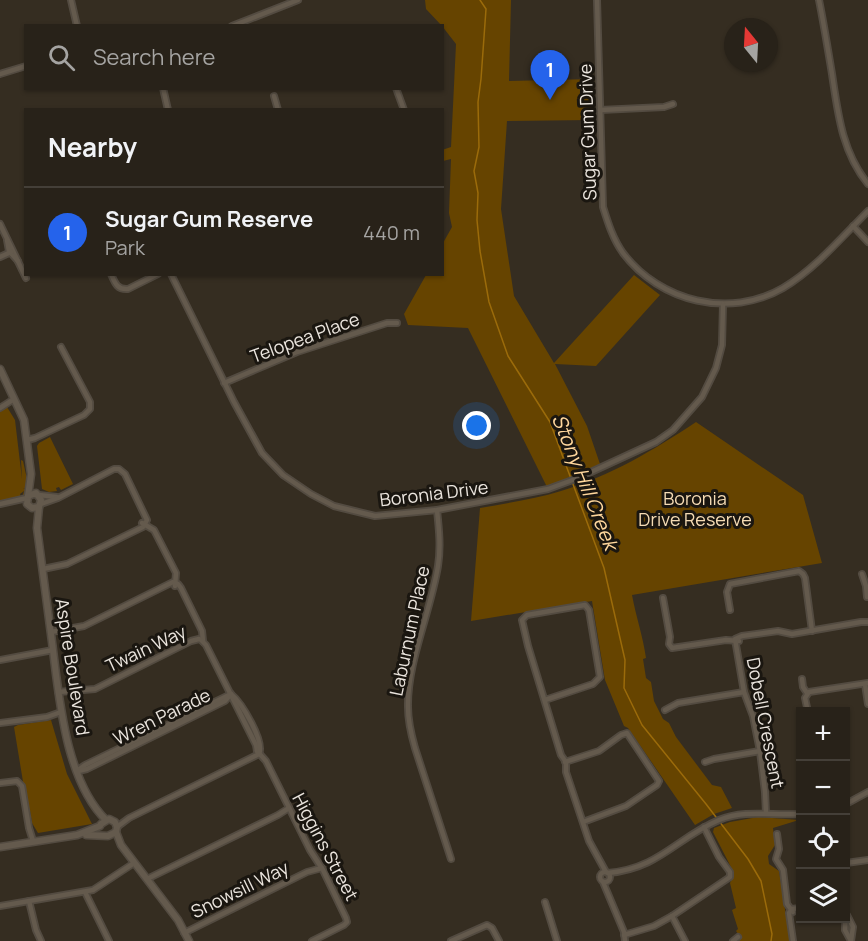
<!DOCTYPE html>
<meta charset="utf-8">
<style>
:root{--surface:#282219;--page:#342f26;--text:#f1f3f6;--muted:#a5a4a2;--line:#443f38;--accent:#2563eb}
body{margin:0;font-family:Manrope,sans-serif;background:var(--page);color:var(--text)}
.controls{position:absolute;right:18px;bottom:18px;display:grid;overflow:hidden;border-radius:0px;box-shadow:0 2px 4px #0004}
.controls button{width:54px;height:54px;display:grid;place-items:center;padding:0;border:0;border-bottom:2px solid var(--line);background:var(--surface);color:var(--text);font:30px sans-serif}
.compass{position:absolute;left:724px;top:18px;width:54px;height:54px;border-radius:50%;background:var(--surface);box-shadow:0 2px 4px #0004;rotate:342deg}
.you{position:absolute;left:477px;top:426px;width:21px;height:21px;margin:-15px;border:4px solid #fff;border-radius:50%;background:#1a73e8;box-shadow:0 0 0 9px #1a73e833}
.badge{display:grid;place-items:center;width:39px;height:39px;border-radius:50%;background:var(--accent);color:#fff;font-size:20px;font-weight:700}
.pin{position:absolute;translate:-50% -50px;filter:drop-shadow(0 2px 3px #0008)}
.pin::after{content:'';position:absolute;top:32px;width:21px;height:18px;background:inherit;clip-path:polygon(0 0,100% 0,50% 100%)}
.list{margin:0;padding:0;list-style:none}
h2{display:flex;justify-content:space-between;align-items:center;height:78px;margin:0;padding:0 24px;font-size:26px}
h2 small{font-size:20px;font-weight:400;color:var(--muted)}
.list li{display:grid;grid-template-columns:39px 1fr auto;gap:18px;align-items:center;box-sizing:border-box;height:90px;padding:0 24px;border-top:2px solid var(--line)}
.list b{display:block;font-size:22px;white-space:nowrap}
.list p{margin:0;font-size:20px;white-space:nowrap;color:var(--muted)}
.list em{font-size:20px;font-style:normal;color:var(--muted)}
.icon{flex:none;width:33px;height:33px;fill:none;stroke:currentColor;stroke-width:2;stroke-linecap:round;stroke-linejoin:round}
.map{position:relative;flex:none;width:868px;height:941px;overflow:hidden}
.search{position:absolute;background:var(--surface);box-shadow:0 2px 4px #0004;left:24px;top:24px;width:420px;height:66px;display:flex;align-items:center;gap:15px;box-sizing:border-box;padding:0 21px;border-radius:0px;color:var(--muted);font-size:22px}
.panel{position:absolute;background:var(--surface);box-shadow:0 2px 4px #0004;left:24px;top:108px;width:420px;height:168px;border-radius:0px}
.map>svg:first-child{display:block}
</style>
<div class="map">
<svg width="868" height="941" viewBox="0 0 868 941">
<rect width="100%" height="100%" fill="#352d21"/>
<g fill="#640">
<polygon points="425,0 511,0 509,81 592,79 592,120 507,121 501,209 514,296 554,363 634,275 660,295 596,366 555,364 587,426 600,464 547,487 468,328 408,325 404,314 426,275 442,274 443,243 452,227 449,213 451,159 443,161 442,150 451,147 456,44 442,26 426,9"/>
<polygon points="7,407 15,420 22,479 21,460 23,461 27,479 27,488 23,489 27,489 27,493 22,497 24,491 20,494 21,497 0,502 0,410"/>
<path d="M696 422 803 495 822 563 632 595C636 617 643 636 646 658L643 659 646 678 651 682 654 701 663 719 669 723 676 737 712 785 721 787 732 808 714 814 695 825 628 728 624 726 605 680 592 601 471 621 480 508C507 503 535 499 561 491 612 475 652 451 696 422Z"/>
<polygon points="50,437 73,484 61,490 59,487 56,488 57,491 49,492 42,489 37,446 39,443"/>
<polygon points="51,720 67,774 92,824 38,833 32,823 30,811 28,812 14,727 18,725"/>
<polygon points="758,817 799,820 773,828 775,845 768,856 769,864 779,871 790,941 737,941 741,938 736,931 738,929 732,910 736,908 730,883 734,873 713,832 714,828 730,822"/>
</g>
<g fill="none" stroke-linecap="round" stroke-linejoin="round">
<polyline stroke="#9b6b0a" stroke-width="1.5" points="480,0 486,9 481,79 478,102 479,147 474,171 478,193 477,220 480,251 489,302 508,356 550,422 604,568 625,660 624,688 642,725 706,804 748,859 761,881 772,934 771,941"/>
<defs>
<g id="street">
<polyline points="71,0 77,26"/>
<path d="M597 0 603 207C608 223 613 239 623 253 660 302 730 319 783 288 815 269 842 237 868 211"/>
<path d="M819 0C824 25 828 50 832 74 838 114 842 152 868 184"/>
<polyline points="232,26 298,0"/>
<polyline points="0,74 26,66"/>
<polyline points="163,88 168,110"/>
<polyline points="396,88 404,110"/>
<polyline points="274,96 278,110"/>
<polyline points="600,110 664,107 673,104"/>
<polyline points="0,224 26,278"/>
<polyline points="853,226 868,242"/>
<polyline points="7,240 9,251 18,261"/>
<polyline points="0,257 11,252"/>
<path d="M111 274C115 283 117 290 128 289L158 274"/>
<polyline points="171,274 234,402 262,453 283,475 311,494 334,506 375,516 437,510 548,489 578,478 656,442 673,430 702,397 716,368 722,345 723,304"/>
<polyline points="224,383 297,352 387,323 397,323"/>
<polyline points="0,408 14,399"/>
<polyline points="27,440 35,438 84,415 90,409 90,402 61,347"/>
<polyline points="39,495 57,497"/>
<polyline points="0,504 27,498"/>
<polyline points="41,504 58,498 114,469 119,469 125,474 147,520 143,527 67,564 43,569"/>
<path d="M437 510C439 529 441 547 438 566 431 611 407 662 408 707 408 721 411 734 415 748L451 859"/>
<polyline points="142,523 154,530 176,573 175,586"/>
<polyline points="862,574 866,586 867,597"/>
<polyline points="663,598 670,637 669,644 672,648 726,640 739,641"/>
<polyline points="730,610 727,592 730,584 799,571 803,574 805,578 812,631"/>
<polyline points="51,632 84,626 173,582 178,584 181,588 202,631 203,641"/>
<polyline points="201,640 206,645 256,745 257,751"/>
<polyline points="0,660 53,650"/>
<polyline points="802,679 803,687 807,693"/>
<polyline points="865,684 868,704"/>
<polyline points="58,692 95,689 191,641 199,639"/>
<polyline points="545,700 593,684 600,677 589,610 585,605 527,615 522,620 528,646 561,755 566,762 566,772 589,841 606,872"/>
<polyline points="665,710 678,703 744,692"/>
<polyline points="808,712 805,698 809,692 868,683"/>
<polyline points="0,723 47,717 61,712"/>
<polyline points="257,751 266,761 310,850 323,870 346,918 347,922 344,925 312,941"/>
<polyline points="565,762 599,751 621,735 627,733 659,781 657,785 626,806 583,822"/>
<polyline points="705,762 714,759 760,751"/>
<polyline points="78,770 85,765 231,694"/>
<polyline points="78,771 87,769 225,701 231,694"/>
<polyline points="0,783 17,781 22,786 29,828 33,841"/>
<polyline points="846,804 868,792"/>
<polyline points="766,813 765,792 760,751 753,716 744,692 735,639 742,636 778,631 792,634 861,622 868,622"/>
<path d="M117 827 129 818 259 754C265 742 242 703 231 694"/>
<polyline points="777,834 779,849 776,859 783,870 787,904 793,912"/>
<polyline points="846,863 868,860"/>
<circle cx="605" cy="877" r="5"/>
<path d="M608 873C660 868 676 838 719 820 745 809 773 816 800 814"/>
<polyline points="147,879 278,815 289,808"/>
<polyline points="603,882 624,932 625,941"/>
<polyline points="85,892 109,941"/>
<polyline points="29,901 36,930 41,941"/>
<polyline points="545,902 557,941"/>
<polyline points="846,905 845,930 851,941"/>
<polyline points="0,906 93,890 134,863"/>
<polyline points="847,915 853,927 851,941"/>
<polyline points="672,916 685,941"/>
<polyline points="184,933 307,872 322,868"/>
<polyline points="624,935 654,926 672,916 730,877 730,872 719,857 704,827"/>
<polyline points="451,941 487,925 492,928 499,941"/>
<polyline points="733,941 738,937"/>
<polyline points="793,941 789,913 792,909 800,908"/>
</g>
<g id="secondary">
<polyline points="0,369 24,420 31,474 27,504 32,508 39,507"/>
<path d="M28 496 36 493 41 500 39 507 37 528C42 566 47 604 52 642 59 696 65 780 106 820"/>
<polyline points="101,824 109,819 115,822 117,827 116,832 121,845 178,920 189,941"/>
<polyline points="86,835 108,836 116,832"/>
<polyline points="0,847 77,835 100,826"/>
</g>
</defs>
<use href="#street" stroke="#534b41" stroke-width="8"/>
<use href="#secondary" stroke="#534b41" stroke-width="9"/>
<use href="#street" stroke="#645a4d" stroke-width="4.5"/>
<use href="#secondary" stroke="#645a4d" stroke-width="6"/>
</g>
<g text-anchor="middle" stroke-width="6" stroke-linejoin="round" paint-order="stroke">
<g font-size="18" fill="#ebe5de" stroke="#1a1610">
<text transform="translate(588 132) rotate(-92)" y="6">Sugar Gum Drive</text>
<text transform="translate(305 338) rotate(-20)" y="6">Telopea Place</text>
<text transform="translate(434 494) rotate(-7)" y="6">Boronia Drive</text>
<text transform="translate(410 631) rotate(-78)" y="6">Laburnum Place</text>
<text transform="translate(146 649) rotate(-25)" y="6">Twain Way</text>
<text transform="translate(72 667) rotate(81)" y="6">Aspire Boulevard</text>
<text transform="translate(162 717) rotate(-26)" y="6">Wren Parade</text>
<text transform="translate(765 723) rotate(79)" y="6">Dobell Crescent</text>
<text transform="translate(325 847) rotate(62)" y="6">Higgins Street</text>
<text transform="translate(240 890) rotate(-26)" y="6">Snowsill Way</text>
</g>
<g font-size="18" fill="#f5dbb4" stroke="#1a1610">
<text x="695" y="505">Boronia<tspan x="695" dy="21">Drive Reserve</tspan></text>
</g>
<g font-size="20" font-style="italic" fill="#ffd79c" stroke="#1a1610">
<text transform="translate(585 482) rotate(68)" y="7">Stony Hill Creek</text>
</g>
</g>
</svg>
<div class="controls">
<button>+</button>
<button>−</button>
<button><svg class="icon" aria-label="locate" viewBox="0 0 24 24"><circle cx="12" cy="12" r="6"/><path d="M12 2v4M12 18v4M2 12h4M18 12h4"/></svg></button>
<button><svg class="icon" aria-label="layers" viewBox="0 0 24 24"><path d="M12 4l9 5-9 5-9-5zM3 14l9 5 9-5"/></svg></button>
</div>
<svg class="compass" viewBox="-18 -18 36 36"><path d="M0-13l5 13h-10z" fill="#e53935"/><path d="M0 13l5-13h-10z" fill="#a5a4a2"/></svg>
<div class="you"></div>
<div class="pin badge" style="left:550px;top:100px">1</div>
<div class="search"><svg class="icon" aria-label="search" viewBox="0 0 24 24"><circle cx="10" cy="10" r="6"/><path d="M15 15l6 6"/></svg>Search here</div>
<section class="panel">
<h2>Nearby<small></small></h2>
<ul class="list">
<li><span class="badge">1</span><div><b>Sugar Gum Reserve</b><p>Park</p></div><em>440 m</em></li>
</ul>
</section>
</div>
